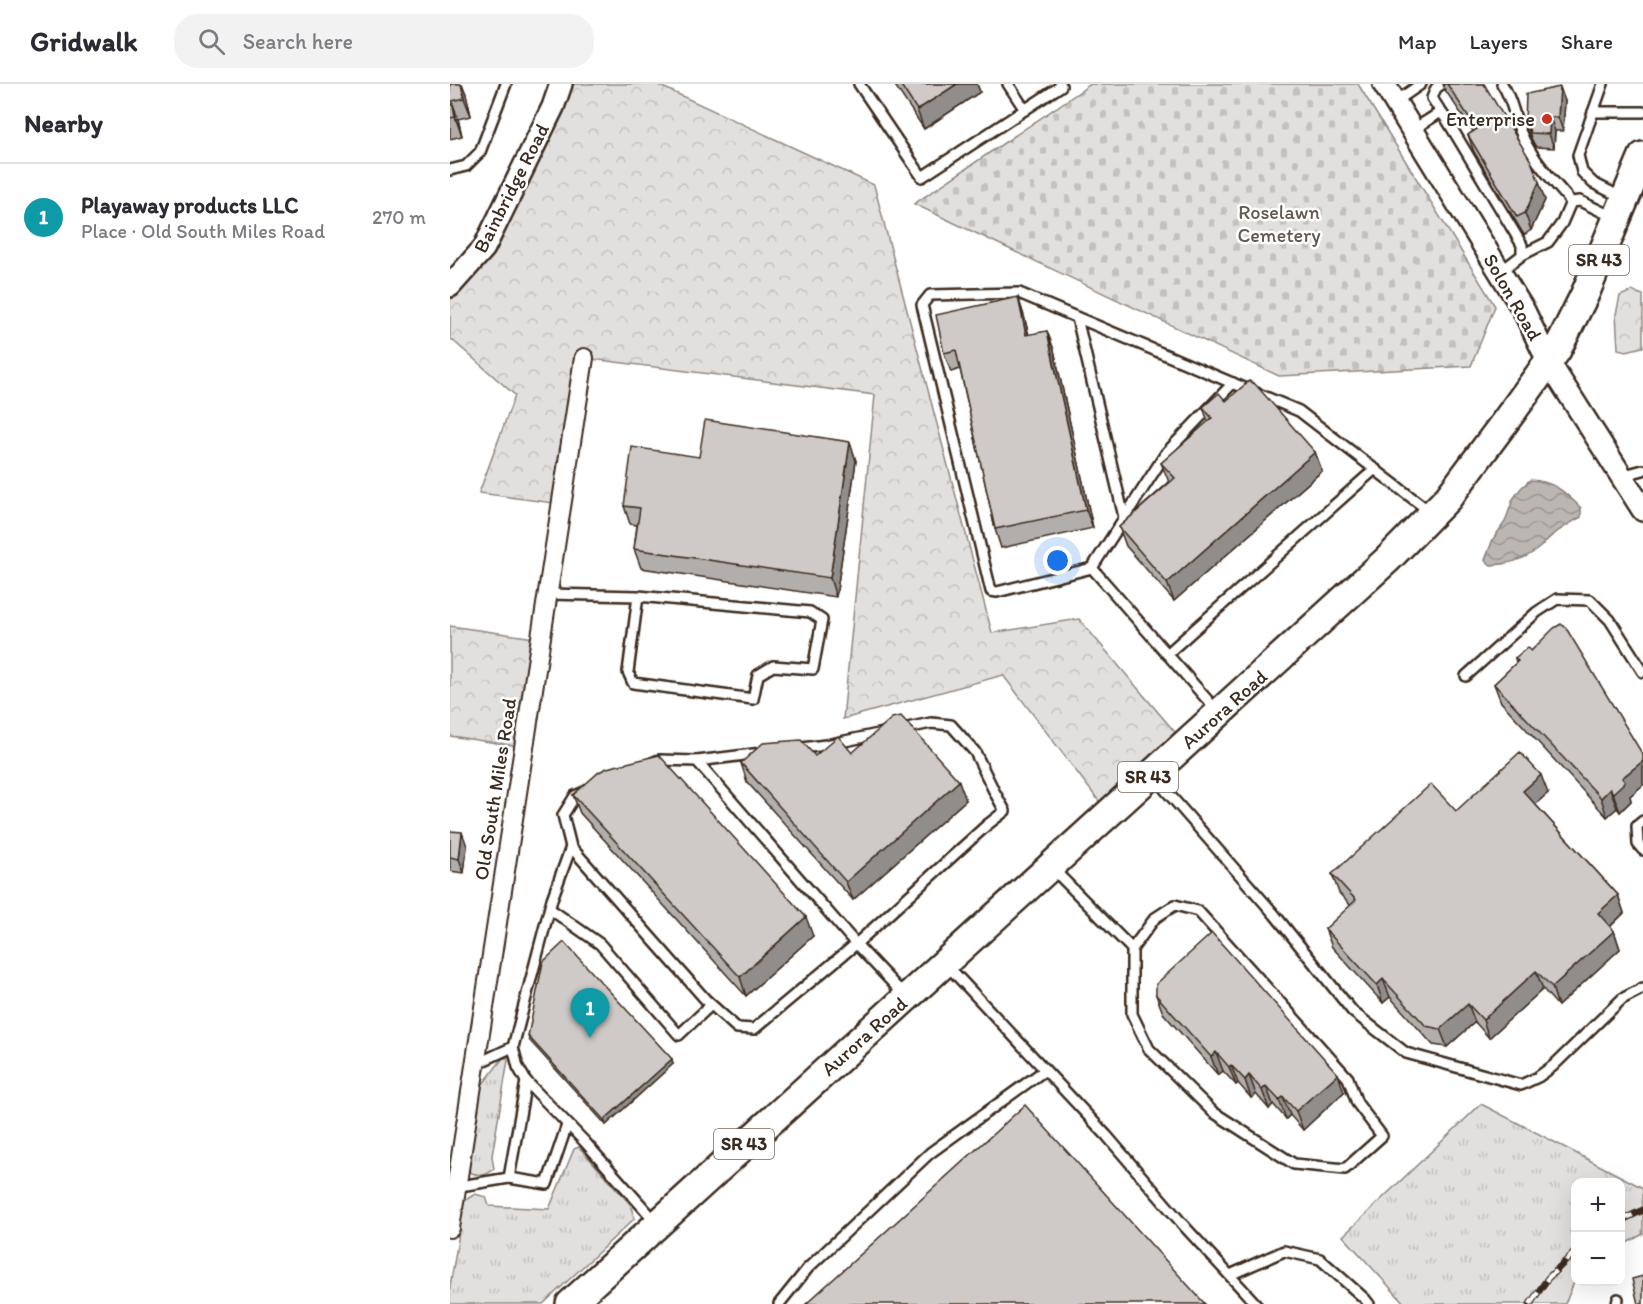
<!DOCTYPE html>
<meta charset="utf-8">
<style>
:root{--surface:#fff;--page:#f2f2f3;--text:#2b2b33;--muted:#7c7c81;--line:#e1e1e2;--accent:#c8321e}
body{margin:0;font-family:Itim,sans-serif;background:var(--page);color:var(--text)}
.controls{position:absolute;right:18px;bottom:18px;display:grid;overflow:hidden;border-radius:12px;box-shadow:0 6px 24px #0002}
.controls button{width:54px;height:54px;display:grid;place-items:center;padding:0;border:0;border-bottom:2px solid var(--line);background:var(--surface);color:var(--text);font:30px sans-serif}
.you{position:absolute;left:608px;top:477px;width:21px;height:21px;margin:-15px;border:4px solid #fff;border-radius:50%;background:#1a73e8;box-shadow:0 0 0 9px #1a73e833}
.badge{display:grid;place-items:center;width:39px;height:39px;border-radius:50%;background:var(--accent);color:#fff;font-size:20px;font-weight:700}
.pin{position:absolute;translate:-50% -50px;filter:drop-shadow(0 2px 3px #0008)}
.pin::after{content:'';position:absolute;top:32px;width:21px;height:18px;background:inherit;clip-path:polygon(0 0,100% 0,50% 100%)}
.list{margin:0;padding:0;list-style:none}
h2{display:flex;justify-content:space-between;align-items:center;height:78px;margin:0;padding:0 24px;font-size:26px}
h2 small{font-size:20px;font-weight:400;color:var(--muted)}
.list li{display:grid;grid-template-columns:39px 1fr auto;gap:18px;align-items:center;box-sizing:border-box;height:108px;padding:0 24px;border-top:2px solid var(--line)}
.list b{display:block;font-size:22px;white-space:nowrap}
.list p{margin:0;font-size:20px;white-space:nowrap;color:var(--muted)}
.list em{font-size:20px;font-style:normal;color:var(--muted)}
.icon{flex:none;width:33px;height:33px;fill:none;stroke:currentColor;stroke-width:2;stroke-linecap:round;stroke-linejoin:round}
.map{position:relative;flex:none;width:1193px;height:1220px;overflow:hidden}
header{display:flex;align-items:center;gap:36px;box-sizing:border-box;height:84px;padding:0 30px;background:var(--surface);border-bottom:2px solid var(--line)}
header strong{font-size:28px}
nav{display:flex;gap:33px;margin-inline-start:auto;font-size:21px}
.search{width:420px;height:54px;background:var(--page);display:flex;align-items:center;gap:15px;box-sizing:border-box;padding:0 21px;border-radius:24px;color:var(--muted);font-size:22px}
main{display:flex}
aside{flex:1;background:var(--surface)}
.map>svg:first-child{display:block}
</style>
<header>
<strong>Gridwalk</strong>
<div class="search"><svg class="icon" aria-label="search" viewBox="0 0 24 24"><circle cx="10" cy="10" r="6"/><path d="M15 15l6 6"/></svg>Search here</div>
<nav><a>Map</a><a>Layers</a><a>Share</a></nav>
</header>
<main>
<aside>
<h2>Nearby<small></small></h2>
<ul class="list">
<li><span class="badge" style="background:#0f9aa8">1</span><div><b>Playaway products LLC</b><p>Place · Old South Miles Road</p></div><em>270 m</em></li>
</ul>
</aside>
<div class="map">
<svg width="1193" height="1220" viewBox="0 0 1193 1220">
<defs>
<pattern id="grass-tufts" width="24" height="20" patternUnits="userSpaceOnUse" patternTransform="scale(1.5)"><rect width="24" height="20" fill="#e2e0de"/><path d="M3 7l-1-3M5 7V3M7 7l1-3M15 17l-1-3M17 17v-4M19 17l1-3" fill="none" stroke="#c3c0be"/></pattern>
<pattern id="forest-crowns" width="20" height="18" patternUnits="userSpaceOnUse" patternTransform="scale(1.5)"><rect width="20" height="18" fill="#e2e0de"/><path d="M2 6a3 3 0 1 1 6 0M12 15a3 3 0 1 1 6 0" fill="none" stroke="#c3c0be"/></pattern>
<pattern id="cemetery-stones" width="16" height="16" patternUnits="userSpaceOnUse" patternTransform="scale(1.5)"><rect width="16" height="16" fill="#e2e0de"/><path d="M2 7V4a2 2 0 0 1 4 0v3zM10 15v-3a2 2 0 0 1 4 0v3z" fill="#c3c0be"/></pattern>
<pattern id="water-waves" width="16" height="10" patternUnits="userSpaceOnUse" patternTransform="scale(1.5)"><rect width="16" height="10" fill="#bcb6b3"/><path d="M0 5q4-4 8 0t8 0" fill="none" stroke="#9a9491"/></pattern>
</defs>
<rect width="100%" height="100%" fill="#fff"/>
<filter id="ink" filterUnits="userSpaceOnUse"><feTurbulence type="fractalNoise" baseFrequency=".0167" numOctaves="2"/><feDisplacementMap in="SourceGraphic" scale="12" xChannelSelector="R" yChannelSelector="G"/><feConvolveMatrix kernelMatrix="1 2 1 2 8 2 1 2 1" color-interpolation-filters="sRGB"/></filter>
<g filter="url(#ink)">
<g fill="url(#grass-tufts)" stroke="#8e857e" stroke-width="1.5">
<path d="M53 974H57L58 976 42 1072 44 1085C35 1093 28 1092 17 1087L29 1005Z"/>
<polygon points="1031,1020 1193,1104 1193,1150 1171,1162 1170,1098 1126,1098 1125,1196 1115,1220 955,1220 893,1152"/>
<polygon points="129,1063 180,1120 183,1126 184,1135 93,1220 0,1220 0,1202 8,1156 12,1118 25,1110 36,1113 39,1122 99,1125 124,1065"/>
</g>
<g fill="url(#forest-crowns)" stroke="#8e857e" stroke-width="1.5">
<polygon points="111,0 206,0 424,101 542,549 629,535 735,660 658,729 553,591 393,635 425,311 134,274 111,420 29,409 65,311 0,254 0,202 34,164"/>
<polygon points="1182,207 1193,211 1193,263 1176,267 1168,265 1166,230 1170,212"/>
<polygon points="0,542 91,555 74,663 0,652"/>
</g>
<polygon fill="url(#cemetery-stones)" stroke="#8e857e" stroke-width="1.5" points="641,0 908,0 1045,222 1021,282 829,292 464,120"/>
<path fill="url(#water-waves)" stroke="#887e77" stroke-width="1.5" d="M1080 396C1104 397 1115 408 1131 424V433C1121 439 1112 444 1103 451 1098 454 1094 460 1089 464 1075 476 1059 480 1041 481L1035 476 1043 455 1055 438 1063 415 1071 404Z"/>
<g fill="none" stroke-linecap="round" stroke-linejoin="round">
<defs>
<g id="service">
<polyline points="409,0 472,93 611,2 610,0"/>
<polyline points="558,0 575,26"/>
<path d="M1052 0C1062 14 1064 33 1071 49 1082 76 1103 96 1121 118"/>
<polyline points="1153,0 1128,71 1132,88 1143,99 1173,114"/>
<polyline points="945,18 971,0"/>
<polyline points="991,28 982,14 986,4 992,0"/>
<polyline points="1143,28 1193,28"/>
<polyline points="962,46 991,28 997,36 1072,161 1072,171 1050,188"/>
<polyline points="0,86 16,82 30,68 56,0"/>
<polyline points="1072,171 1098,158 1112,139 1121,118 1130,117 1165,134"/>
<polyline points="627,234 674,433"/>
<polyline points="1171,392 1193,386"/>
<polyline points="642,484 716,369 783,299"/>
<polyline points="98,510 188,512 360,528 372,536 363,585 323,582 308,591 303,615 183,599 178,588 188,512"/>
<polyline points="717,570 925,385"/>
<polyline points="1016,592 1087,528 1107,515 1140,516 1160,536 1193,588"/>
<polyline points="767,627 642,484 547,508 541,507 472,221 480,211 569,209 849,327 979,427"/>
<polygon points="481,639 501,641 525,668 545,709 555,727 537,741 406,860 304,945 287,944 255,915 121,763 113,731 125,712 209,676 247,677 376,661"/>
<polyline points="247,677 406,860 455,912"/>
<polyline points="704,693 825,831 903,928 956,969 1071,1001 1088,993 1103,982 1172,915 1193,904"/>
<polyline points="1193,737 1187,742 1188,760 1193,766"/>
<polyline points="602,784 682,865 682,930 699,965 763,1028 844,1080 895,1085 932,1052 907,1019 898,994 748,827 725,821 705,834 682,865"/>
<polyline points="100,825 150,860 229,951 261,921"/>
<polyline points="496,880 657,1052 735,1143 806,1220"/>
<polyline points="63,963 68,983 76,997 134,1057 206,1138"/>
<polyline points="26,980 63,963 102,815 121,763"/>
<polyline points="59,1094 76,997"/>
<polyline points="4,1103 59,1094 97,1100 117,1041"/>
<polyline points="780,1191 834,1167 870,1175 915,1215 919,1220"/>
<polyline points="329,1220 358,1184 480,1069 595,986"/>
<polyline points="1167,1220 1168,1215"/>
</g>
<polyline id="minor" points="0,1144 134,274"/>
<g id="tertiary">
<polyline points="934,0 1074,227 1098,277 1193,426"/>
<polyline points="0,202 34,164 103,23 111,0"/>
</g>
<polyline id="primary" points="120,1220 937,476 998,414 1057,335 1107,266 1135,210 1193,72"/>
</defs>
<use href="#service" stroke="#3b2a1e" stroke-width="14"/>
<use href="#minor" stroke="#3b2a1e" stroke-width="22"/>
<use href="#tertiary" stroke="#3b2a1e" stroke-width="26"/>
<use href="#primary" stroke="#3b2a1e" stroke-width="32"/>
<use href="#service" stroke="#fff" stroke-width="9"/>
<use href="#minor" stroke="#fff" stroke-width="18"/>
<use href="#tertiary" stroke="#fff" stroke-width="21"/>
<use href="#primary" stroke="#fff" stroke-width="27"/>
<defs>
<g id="rail">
<polyline points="1170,1137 1193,1126"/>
<polyline points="1080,1220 1098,1194 1126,1167"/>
</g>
</defs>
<use href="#rail" stroke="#3b2a1e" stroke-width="7"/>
<use href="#rail" stroke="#fff" stroke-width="4.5" stroke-dasharray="14" stroke-linecap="butt"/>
</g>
<g fill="#b2aeab" stroke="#3b2a1e" stroke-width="1.5">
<polygon points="0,0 12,0 16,10 21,32 8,35 12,52 0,55"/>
<polygon points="444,0 527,0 530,8 474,45"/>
<polygon points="993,0 1034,0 1095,116 1081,146 1074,151 1024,68 1018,51 1023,47 995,6"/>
<polygon points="1115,17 1113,47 1105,47 1104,64 1086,63 1082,56 1075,38"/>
<polygon points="568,213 574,232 579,251 597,247 604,266 643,444 551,464 545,445 510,285 501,288 494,269"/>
<polygon points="776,317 865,368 872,387 724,517 676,462 669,443 719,398 711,379 758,338 753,323"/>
<polygon points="400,358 406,377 386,513 191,484 184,465 187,441 180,440 174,422 249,373"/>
<polygon points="1065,574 1193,671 1193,701 1180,712 1181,717 1170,728 1167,724 1157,733 1051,618 1044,600 1066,579"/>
<polygon points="402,669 516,716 403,816 297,698 291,679"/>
<polygon points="1098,709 1085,720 1168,811 1174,829 1160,843 1164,847 1170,865 1108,922 1093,905 1039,954 1025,938 997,963 983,961 940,913 933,919 882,863 875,845 901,822 889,809 882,790 1006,727"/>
<polygon points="123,711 363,852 296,912 130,729"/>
<polygon points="0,747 17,762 14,789 0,787"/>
<polygon points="706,911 894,1008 853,1046 840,1031 836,1035 823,1020 819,1025 806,1010 801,1014 788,999 786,1001 773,987 768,991 713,929"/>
<polygon points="78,952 223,980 156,1041 79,956"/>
</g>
<g fill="#918d8b" stroke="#3b2a1e" stroke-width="1.5">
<polygon points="11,0 12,0 16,10 21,32 14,14"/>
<polygon points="507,0 527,0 530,8 474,45 467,26"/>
<polygon points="1110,3 1115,17 1113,47 1108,33"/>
<polygon points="2,17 8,35 12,52 5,33"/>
<polygon points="1100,33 1105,47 1104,64 1099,50"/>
<polygon points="1089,98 1095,116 1081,146 1075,129"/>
<polygon points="568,213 574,232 583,270 576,251"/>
<polygon points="597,247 604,266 643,444 636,426"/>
<polygon points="400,358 406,377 386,513 380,494"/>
<polygon points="865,368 872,387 724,517 717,499"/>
<polygon points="1193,677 1193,701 1180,712 1181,717 1170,728 1163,709 1172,694"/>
<polygon points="1091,691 1098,709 1080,725 1073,707"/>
<polygon points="509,697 516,716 403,816 396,798"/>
<polygon points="1160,705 1167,724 1157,733 1151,714"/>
<polygon points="12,748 17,762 14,789 9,775"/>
<polygon points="1168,811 1174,829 1154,848 1148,829"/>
<polygon points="356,833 363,852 296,912 290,893"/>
<polygon points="1164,847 1170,865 1108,922 1102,903"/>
<polygon points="1086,887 1093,905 1039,954 1033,936"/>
<polygon points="933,895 940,913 933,919 927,901"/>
<polygon points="1018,920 1025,938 997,963 990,945"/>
<polygon points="766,968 773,987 768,991 761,973"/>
<polygon points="222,975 223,980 156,1041 154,1036"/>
<polygon points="781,981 788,999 786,1001 779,983"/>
<polygon points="888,990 894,1008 853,1046 846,1027"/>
<polygon points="799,991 806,1010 801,1014 795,996"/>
<polygon points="816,1002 823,1020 819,1025 812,1006"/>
<polygon points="833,1013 840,1031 836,1035 829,1016"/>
</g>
<g fill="#cfcac7" stroke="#3b2a1e" stroke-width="1.5">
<polygon points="0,0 11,0 14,14 2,17 5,33 0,34"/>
<polygon points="450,0 507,0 467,26"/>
<polygon points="997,0 1034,0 1081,77 1089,98 1075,129 1067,133 1018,51 1027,45"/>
<polygon points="1110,3 1108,33 1100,33 1099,50 1081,49 1075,38 1076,10"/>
<polygon points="568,213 576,251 597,247 636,426 545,445 506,266 494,269 486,231"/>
<polygon points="799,297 805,300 865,368 717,499 669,443 725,394 711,379 762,334 753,323 769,309 776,317"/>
<polygon points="255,336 400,358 380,494 184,465 190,424 174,422 182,363 249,373"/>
<polygon points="1111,540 1116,544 1193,671 1193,677 1172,694 1175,698 1163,709 1160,705 1151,714 1044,600 1068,577 1065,574 1078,563 1081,567 1104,544"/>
<polygon points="451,632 509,697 396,798 291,679 313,659 351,656 365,672 388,652 402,669 442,634"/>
<polygon points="1070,668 1091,691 1073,707 1168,811 1148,829 1164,847 1102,903 1086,887 1033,936 1018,920 990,945 976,942 933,895 927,901 875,845 906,816 882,790 981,700 1006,727"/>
<polygon points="209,671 356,833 290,893 123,711 149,688 157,684"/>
<polygon points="0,747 12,748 9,775 0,773"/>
<polygon points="762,849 888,990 846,1027 833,1013 829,1016 816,1002 812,1006 799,991 795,996 781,981 779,983 766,968 761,973 706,911 706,900"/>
<polygon points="114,858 222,975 154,1036 78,952 93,878"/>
<polygon points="575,1021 755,1220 356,1220"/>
<polygon points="1193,1192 1193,1220 1188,1220 1182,1195"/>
</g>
</g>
<circle fill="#c8321e" stroke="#fff" stroke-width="2" cx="1097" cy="35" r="6"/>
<g text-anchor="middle" stroke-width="5" stroke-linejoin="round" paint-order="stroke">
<g fill="#fff" stroke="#766a62" stroke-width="1.5">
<rect x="1119" y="161" width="60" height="30" rx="4.5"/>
<rect x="668" y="678" width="60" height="30" rx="4.5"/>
<rect x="264" y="1045" width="60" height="30" rx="4.5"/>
</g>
<g font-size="18" font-weight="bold" fill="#3b2a1e">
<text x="1149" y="182">SR 43</text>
<text x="698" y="699">SR 43</text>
<text x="294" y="1066">SR 43</text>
</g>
<g font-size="20" fill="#3b2a1e" stroke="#fff" text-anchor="end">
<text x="1085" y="42">Enterprise</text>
</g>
<g font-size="20" fill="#3b2a1e" stroke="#fff">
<text transform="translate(61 104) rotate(-63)" y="7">Bainbridge Road</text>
<text transform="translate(1063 213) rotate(60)" y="7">Solon Road</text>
<text transform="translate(774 625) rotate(-42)" y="7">Aurora Road</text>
<text transform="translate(45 705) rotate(-81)" y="7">Old South Miles Road</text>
<text transform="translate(414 952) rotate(-42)" y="7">Aurora Road</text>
</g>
<g font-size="20" fill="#65584e" stroke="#fff">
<text x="829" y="135">Roselawn<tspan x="829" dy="23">Cemetery</tspan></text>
</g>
</g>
</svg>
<div class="controls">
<button>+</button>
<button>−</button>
</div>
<div class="you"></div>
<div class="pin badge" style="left:140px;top:954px;background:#0f9aa8">1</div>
</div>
</main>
